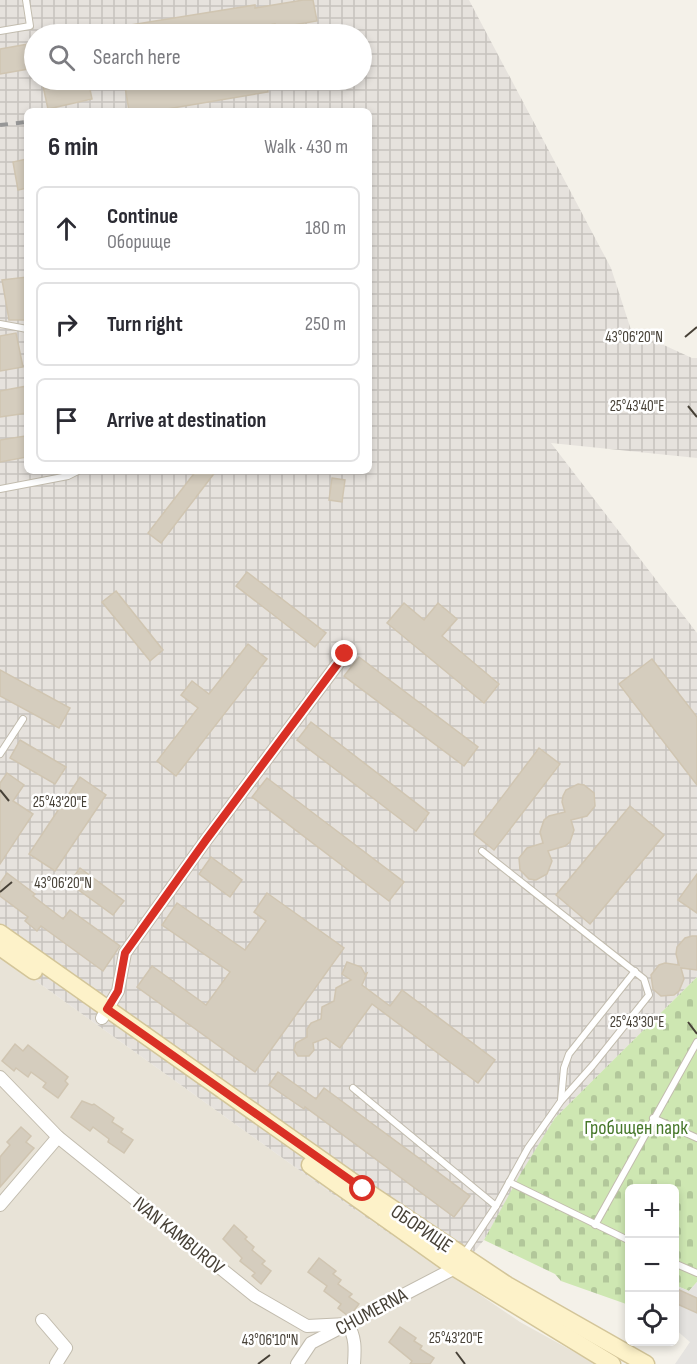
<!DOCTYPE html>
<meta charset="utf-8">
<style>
:root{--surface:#fff;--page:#f7f7f7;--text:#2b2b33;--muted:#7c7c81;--line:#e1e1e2}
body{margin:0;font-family:"Sofia Sans Condensed",sans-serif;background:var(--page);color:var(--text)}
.controls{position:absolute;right:18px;bottom:18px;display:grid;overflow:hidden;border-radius:9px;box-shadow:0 3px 9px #0003}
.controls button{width:54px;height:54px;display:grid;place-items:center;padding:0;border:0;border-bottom:2px solid var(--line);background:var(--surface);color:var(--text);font:30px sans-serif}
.stop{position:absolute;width:18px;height:18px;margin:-14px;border:4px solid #d93025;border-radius:50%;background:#fff}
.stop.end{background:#d93025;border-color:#fff;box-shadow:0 2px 6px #0008}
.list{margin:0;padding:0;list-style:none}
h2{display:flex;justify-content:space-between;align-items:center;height:78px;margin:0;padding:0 24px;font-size:26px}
h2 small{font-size:20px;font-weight:400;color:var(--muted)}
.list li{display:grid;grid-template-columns:39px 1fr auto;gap:18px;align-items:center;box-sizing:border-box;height:84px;margin:0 12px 12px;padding:0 12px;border:2px solid var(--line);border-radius:9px}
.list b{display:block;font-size:22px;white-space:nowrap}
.list p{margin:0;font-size:20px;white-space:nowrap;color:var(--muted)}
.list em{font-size:20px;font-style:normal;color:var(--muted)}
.icon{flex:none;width:33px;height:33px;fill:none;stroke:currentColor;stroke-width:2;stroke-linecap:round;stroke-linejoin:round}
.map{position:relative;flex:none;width:697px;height:1364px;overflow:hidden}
.search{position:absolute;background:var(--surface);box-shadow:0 3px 9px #0003;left:24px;top:24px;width:348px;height:66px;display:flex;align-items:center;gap:15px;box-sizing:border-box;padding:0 21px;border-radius:33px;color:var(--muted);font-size:22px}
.panel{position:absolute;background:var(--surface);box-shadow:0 3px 9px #0003;left:24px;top:108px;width:348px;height:366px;border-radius:9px}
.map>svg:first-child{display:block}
</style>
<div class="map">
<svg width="697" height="1364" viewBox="0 0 697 1364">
<defs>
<pattern id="industrial-grid" width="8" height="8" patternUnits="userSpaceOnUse" patternTransform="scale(1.5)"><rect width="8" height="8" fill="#e6e2dd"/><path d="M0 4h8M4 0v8" fill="none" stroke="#c7c3be"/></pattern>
<pattern id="cemetery-stones" width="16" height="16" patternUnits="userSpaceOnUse" patternTransform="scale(1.5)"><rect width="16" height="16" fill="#cee7b2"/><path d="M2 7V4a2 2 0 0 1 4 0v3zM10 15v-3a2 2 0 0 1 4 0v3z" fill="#b2c79a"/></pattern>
</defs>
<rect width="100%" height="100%" fill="#f4f1e9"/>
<polygon fill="#e8e3d7" points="0,955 348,1205 520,1322 596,1364 0,1364"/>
<path fill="url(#industrial-grid)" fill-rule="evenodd" d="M0 0H469L611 268 631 330 692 358H697V458L551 443 697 633V977L555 1118 484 1240 453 1277 348 1205 0 955ZM34 34H362V80H34ZM27 111H369V471H27Z"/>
<polygon fill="url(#cemetery-stones)" points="697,977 697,1282 689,1291 675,1285 674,1188 630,1188 629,1305 561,1281 555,1274 484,1240 521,1173 555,1118"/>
<polygon fill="#e5e3e0" points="697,1282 697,1364 675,1364 690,1342 675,1329 674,1285 689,1291"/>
<g fill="#d5cdbe" stroke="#d0c5b1" stroke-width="1.5">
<polygon points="303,0 313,0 317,21 275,28 275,24 213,34 106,34 105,29 255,5 255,8"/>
<polygon points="34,43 34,68 0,74 0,49"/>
<polygon points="74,80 88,80 92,99 48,109 43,86"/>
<polygon points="124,80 266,80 268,92 155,111 129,111"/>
<polygon points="27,159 27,188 18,190 13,162"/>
<polygon points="27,277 27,320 9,320 2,280"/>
<polygon points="16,333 23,367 0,371 0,336"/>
<polygon points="27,386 27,413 0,417 0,391"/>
<polygon points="25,436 27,457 0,462 0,440"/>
<polygon points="196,471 216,471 161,543 148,533"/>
<polygon points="332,478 345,480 342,502 329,500"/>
<polygon points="247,572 326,633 315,647 236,586"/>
<polygon points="116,591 163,650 150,661 102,602"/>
<polygon points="404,603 424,620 438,603 457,619 442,636 499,684 484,703 387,623"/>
<polygon points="248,644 267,659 176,776 157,761 198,708 181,695 192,681 209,694"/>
<polygon points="359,657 478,747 464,766 344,676"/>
<polygon points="652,659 697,717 697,785 619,684"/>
<polygon points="0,670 70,708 59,728 0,696"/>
<polygon points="311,722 429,813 416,831 297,740"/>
<polygon points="20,740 66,767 55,784 10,758"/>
<polygon points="539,748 560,764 494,850 474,834"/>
<polygon points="7,773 24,785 13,801 33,814 0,864 0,783"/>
<polygon points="80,777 106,795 55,871 29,854"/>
<polygon points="267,778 404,882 389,901 252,797"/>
<polygon points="578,784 584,785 594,793 595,806 587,816 571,820 574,830 570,842 565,846 548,851 552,861 547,874 536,880 529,879 520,870 519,858 527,848 543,843 540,832 544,820 549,816 565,812 562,802 563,796 566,790"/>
<polygon points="630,806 664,835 590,924 556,895"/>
<polygon points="211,857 242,880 230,897 199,874"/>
<polygon points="80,868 124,901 113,915 69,883"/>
<polygon points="7,873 35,894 33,896 63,919 70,910 120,946 103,971 41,926 37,931 25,921 28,917 0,896 0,883"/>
<polygon points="697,874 697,913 678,900"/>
<polygon points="267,893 344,948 255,1072 137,987 152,966 206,1005 230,972 162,925 177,903 245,950 266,921 254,912"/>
<polygon points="692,936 697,936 697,970 681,968 684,979 679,991 674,995 661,996 653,989 651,975 659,965 665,963 679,965 676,954 677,947 685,938"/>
<polygon points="347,962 361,967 365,974 367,973 362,985 390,1006 402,990 495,1060 478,1083 372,1004 340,1048 326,1038 313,1043 314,1050 309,1056 298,1056 294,1050 296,1043 307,1037 307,1029 311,1023 321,1019 322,1007 334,1001 336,988 351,980 342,974"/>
<polygon points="15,1044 23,1051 28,1045 68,1077 65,1081 68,1084 58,1098 43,1087 46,1083 31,1072 28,1077 16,1068 14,1071 2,1061"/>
<polygon points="278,1072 316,1099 324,1088 470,1196 454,1217 305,1107 304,1109 269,1085"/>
<polygon points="82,1101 92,1105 94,1104 114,1118 112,1122 123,1129 121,1132 133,1140 124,1153 108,1142 109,1139 93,1127 90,1131 71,1117"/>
<polygon points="21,1127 31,1136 26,1142 34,1148 0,1187 0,1157 10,1145 7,1142"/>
<polygon points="234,1225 247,1237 245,1239 254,1247 252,1250 265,1261 262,1264 271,1271 261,1284 252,1276 255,1273 240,1261 242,1258 223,1239"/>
<polygon points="319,1258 336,1271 333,1274 341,1280 338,1284 352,1294 349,1297 359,1304 353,1312 347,1315 338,1308 341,1304 324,1291 327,1286 308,1272"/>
<polygon points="675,1288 697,1298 697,1313 675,1303"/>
<polygon points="400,1327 416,1338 414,1341 422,1346 420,1349 434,1358 430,1364 410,1364 412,1361 389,1342"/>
</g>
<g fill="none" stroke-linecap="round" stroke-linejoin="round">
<defs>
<g id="service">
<polyline points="0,31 30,26 26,0"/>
<polyline points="0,324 27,329"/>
<polyline points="0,489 68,476 78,471"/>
<polyline points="0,754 23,719"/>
<polyline points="353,1088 496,1206"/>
<polyline points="561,1100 564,1068 569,1054 635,971"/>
<polyline points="653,1118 697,1138"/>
<polyline points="509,1182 630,1241"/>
<polyline points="595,1225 697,1042"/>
<polyline points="464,1254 496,1206 528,1148 561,1101 593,1065 649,995 644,979 482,851"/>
<polyline points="674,1263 697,1273"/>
</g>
<g id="minor">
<polyline points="102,1018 118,991 125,953 206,840 345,654"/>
<path d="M0 1077 58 1137 255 1296 307 1326 347 1324C356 1336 355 1350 354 1364"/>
<polyline points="0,1205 58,1137"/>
<polyline points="42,1320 66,1348 56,1364"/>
<polyline points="297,1364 311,1343 455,1268 458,1263"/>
</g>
<g id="secondary">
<polyline points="0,933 363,1189 507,1285 646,1364"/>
<polyline points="0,947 34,971"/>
<polyline points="310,1165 455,1268 612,1364"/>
</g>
</defs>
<use href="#service" stroke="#c2bcae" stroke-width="8"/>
<use href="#minor" stroke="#c2bcae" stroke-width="14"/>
<use href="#secondary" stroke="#d3c599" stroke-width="19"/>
<use href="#service" stroke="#fff" stroke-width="6"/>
<use href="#minor" stroke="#fff" stroke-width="12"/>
<use href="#secondary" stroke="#fdf2c9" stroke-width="16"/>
<polyline stroke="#979797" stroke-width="4" stroke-dasharray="8 8" stroke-linecap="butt" points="0,125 27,122"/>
</g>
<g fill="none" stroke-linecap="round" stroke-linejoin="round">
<polyline stroke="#d93025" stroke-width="8" points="345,654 206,840 125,953 118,991 107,1009 363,1189"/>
</g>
<path fill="none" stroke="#474137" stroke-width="2" d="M685 337 697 327M688 406 697 417M0 790 9 801M0 892 12 882M688 1022 697 1034M456 1352 465 1364M258 1364 270 1355"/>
<g text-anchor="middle" stroke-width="5" stroke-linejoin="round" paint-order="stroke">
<g font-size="20" fill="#47782b" stroke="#fff">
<text x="636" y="1134">Гробищен парк</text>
</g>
<g font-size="20" fill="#474137" stroke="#fff">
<text transform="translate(422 1228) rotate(34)" y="7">ОБОРИЩЕ</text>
<text transform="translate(179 1235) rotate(39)" y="7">IVAN KAMBUROV</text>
<text transform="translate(371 1311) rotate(-28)" y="7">CHUMERNA</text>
</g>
</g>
<g font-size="15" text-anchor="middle" fill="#474137" stroke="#fff" stroke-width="5" stroke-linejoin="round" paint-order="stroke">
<text x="634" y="342">43°06'20"N</text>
<text x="637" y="411">25°43'40"E</text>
<text x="60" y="807">25°43'20"E</text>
<text x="63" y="888">43°06'20"N</text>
<text x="637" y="1027">25°43'30"E</text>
<text x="456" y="1343">25°43'20"E</text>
<text x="270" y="1345">43°06'10"N</text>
</g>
</svg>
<div class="controls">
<button>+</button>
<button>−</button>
<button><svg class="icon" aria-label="locate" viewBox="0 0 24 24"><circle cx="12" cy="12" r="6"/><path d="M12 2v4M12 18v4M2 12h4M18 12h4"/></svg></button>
</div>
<div class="stop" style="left:363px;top:1189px"></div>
<div class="stop end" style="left:345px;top:654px"></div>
<div class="search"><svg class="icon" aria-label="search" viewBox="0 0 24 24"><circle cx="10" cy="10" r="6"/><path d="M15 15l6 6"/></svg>Search here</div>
<section class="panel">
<h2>6 min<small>Walk · 430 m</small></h2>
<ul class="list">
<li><svg class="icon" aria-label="ahead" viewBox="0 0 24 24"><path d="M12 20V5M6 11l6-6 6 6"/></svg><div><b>Continue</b><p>Оборище</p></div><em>180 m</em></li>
<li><svg class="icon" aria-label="right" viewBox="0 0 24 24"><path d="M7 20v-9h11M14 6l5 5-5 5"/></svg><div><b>Turn right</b></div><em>250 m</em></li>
<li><svg class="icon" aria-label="arrive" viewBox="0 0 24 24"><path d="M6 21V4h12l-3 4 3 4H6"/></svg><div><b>Arrive at destination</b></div></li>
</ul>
</section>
</div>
